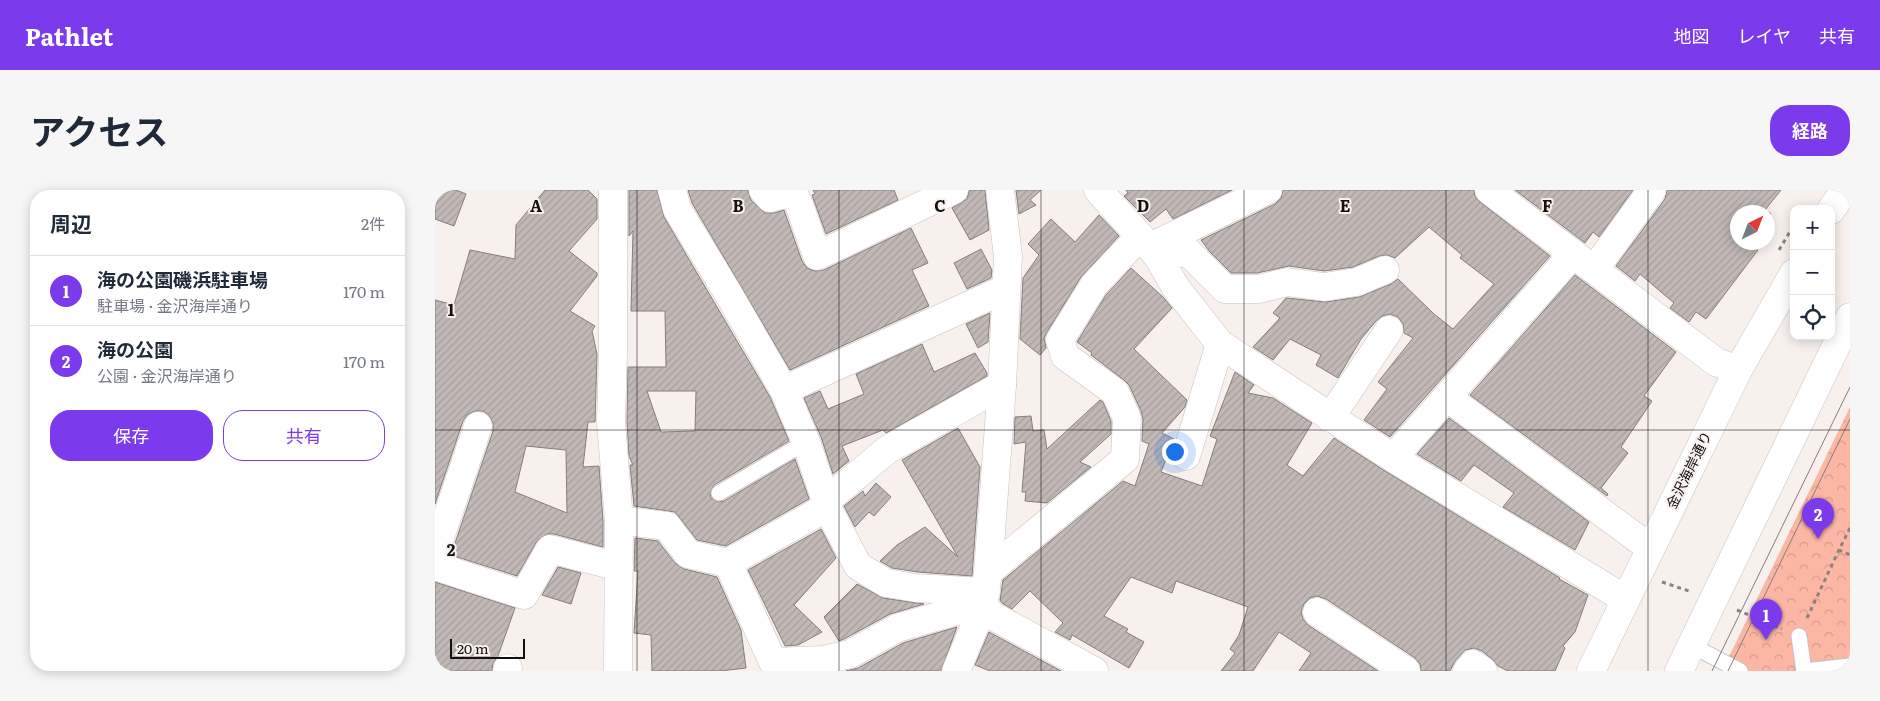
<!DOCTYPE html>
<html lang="ja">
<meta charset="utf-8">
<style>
:root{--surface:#fff;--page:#f6f6f7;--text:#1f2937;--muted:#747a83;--line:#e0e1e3;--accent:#7c3aed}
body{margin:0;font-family:Literata,"Noto Sans JP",serif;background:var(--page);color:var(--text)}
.controls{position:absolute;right:15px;top:15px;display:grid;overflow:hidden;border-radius:10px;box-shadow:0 2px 12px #0003}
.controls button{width:45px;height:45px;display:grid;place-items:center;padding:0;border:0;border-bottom:1px solid var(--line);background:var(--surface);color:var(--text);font:25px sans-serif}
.compass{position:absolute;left:1295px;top:15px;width:45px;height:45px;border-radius:50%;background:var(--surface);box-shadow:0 2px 12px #0003;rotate:42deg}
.scale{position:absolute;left:15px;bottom:12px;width:75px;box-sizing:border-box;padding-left:5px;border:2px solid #13100f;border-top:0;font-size:14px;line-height:18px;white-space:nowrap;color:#13100f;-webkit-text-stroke:4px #f8f0ed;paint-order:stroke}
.you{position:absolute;left:739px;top:261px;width:18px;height:18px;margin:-12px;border:4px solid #fff;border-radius:50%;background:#1a73e8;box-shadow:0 0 0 8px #1a73e833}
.badge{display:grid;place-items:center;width:32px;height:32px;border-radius:50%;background:var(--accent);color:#fff;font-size:16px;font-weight:700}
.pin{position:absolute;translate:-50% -41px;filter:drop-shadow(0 1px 2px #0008)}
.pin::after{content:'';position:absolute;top:26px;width:18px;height:15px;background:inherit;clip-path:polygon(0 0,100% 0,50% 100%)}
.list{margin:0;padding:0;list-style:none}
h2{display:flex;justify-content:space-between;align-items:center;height:65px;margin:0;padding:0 20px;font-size:21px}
h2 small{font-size:16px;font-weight:400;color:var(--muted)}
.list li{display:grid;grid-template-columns:32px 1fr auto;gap:15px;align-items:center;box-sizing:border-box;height:70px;padding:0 20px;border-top:1px solid var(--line)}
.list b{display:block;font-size:19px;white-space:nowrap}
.list p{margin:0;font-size:16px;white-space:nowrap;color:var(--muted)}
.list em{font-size:16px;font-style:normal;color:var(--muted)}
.actions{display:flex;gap:10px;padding:15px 20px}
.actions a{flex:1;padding:11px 0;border:1px solid var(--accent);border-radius:20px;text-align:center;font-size:18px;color:var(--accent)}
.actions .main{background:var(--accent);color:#fff}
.icon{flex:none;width:28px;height:28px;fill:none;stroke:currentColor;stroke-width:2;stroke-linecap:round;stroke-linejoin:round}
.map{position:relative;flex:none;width:1415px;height:481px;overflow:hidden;border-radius:20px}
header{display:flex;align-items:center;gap:30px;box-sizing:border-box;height:70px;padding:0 25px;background:var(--accent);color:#fff}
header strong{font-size:24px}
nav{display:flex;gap:28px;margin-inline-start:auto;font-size:18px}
.intro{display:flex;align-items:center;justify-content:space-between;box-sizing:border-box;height:120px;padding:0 30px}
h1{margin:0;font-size:35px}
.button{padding:12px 22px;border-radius:20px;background:var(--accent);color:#fff;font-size:18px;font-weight:700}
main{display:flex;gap:30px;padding:0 30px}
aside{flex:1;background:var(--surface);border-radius:20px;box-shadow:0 2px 12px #0003}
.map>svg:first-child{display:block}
</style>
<header>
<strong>Pathlet</strong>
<nav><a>地図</a><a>レイヤ</a><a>共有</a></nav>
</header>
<div class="intro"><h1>アクセス</h1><a class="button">経路</a></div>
<main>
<aside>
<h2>周辺<small>2件</small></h2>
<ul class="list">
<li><span class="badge">1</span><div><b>海の公園磯浜駐車場</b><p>駐車場 · 金沢海岸通り</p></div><em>170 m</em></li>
<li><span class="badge">2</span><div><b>海の公園</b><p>公園 · 金沢海岸通り</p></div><em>170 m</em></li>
</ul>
<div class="actions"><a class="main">保存</a><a>共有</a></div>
</aside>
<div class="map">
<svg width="1415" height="481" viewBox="0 0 1415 481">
<defs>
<pattern id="forest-crowns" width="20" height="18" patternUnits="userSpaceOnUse" patternTransform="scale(1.25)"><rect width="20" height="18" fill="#fcb6a4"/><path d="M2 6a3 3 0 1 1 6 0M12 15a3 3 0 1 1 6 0" fill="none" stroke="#d79b8c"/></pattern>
<pattern id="building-hatch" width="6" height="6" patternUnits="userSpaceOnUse" patternTransform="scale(1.25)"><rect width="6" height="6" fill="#c2b9b7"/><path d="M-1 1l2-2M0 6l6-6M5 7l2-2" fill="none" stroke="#a69e9c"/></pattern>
</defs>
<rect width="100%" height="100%" fill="#f8f0ed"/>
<polygon fill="url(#forest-crowns)" points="1415,217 1415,481 1287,481"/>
<g fill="url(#building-hatch)" stroke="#857e7c" fill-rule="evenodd">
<polygon points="6,0 21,0 31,4 19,36 0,29 0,17"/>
<path d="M110 0H153L162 9V29L134 61 162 83V86L135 121 160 136 157 141 162 164 160 232H153L148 277 164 276 168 331V357L119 344H112L102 351 82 386 16 365 58 241V233L54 225 48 221H40L32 225 28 231 0 314V110L19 115 35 60 80 69 81 35ZM91 256 131 260 132 323 80 302Z"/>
<path d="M194 0H222L229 27 335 207 354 251 279 295 275 303 276 308 284 312 289 311 360 269 374 309 291 356 262 350 240 322 199 316 195 275H198L194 266 192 232 193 177H231L230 121H196L198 41 194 46ZM212 201H261L260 241 226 242Z"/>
<polygon points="253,0 313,0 316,10 330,23 339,23 349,20 367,71 372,78 380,81 389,80 476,38 493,73 477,80 494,116 355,180 257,13"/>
<polygon points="378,0 459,0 463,10 391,44 377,5 380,4"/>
<polygon points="537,0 550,0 554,40 535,50 517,18 532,9 534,1"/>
<polygon points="581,0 606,0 595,10 601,15 584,24"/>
<polygon points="691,0 797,0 738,29 731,19 715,32 689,6 693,3"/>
<polygon points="848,0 1039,0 1040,6 1045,12 1115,66 955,247 929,230 952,199 943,192 978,148 969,143 968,134 963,127 955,124 947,126 941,131 926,149 903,188 881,175 886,165 855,149 838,170 818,157 845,128 838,123 851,108 891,112 924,107 956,94 963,89 999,124 1018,139 1059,94 1025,68 1027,65 994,37 960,68 952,65 944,66 918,77 889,81 854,76 822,83 796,83 775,62 766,50 840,14 846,8"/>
<polygon points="1080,0 1198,0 1164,47 1158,42 1150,53"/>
<polygon points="1232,0 1346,0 1330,20 1336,24 1332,28 1332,22 1302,22 1302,52 1313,52 1323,60 1271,129 1261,122 1254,132 1235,118 1239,113 1205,84 1200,91 1181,76 1230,9"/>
<polygon points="664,25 684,46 646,87 612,142 609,148 611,158 605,165 585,149 588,88 604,65 593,54 616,29 640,52"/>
<polygon points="546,59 557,80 556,88 532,99 519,73"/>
<polygon points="696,78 728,107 737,118 699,159 752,210 750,217 727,243 739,249 726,282 767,296 782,249 775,246 800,182 819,195 813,203 838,208 877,233 852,275 868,286 899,248 950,281 1125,388 1124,389 1153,405 1140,442 1128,456 1130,458 1120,481 1073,481 1063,476 1057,469 1047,461 1039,458 1030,460 1020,471 1015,481 986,481 985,474 980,468 891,409 882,406 875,408 869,414 866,422 868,429 873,435 943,481 864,481 876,463 844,442 818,481 786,481 800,463 795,459 804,445 813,417 741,391 737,403 696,387 669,426 693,439 691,442 709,452 694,478 637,445 635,450 620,442 628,433 595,401 577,419 567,413 565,410 568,390 688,291 700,296 714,254 707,251 708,229 706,221 694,195 689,190 656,165 657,163 642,152 671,105"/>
<polygon points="1140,85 1241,162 1209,206 1217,211 1186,257 1193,263 1166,298 1173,304 1172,306 1035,205"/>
<polygon points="555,123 553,152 543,158 531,134"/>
<polygon points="487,154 499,182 540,163 552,183 552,186 451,243 448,240 407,256 414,271 398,284 386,247 369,208 385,201 393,219 429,204 421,184"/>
<polygon points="665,210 668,212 676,231 676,244 645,272 656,277 612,313 590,311 591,302 587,302 591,252 579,254 580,227 596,226 598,241 609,240 612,259"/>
<polygon points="1014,228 1154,332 1140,360 1068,317 1079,303 1039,275 1026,291 982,264"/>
<polygon points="523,238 545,277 537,386 483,382 457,378 445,371 462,355 490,337 523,367 467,270"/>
<polygon points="441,293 456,307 439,326 434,322 420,337 409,316 428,301 430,306"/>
<polygon points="386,339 401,368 359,415 387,442 363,455 350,456 313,380"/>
<polygon points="200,348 223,351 240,373 249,379 282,387 306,440 311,478 285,481 217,481 216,445 199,443 203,381 199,381"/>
<polygon points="123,377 146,383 136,414 107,405"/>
<polygon points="0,392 80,418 63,466 58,473 57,481 0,481"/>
<polygon points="422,394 448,408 489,414 455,424 409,449 404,451 389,427"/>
<polygon points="522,437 506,481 411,481 423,478 468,453"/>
<polygon points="554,442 626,481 555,481 540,475"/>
</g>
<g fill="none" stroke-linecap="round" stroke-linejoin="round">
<defs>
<g id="lane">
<polyline points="284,303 371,252"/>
<polyline points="1364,446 1369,481"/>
<polyline points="1256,455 1305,481"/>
<polyline points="1370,481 1415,476"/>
</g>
<g id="street">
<polyline points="178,0 178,162 176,232 184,330 183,481"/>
<polyline points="237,0 242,19 293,103 349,200 371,252 391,311 392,317 423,376 451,393 481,398 551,402"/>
<polyline points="328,0 335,8 358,2 365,17 382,66 519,0"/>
<polyline points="663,0 722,65 741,98 785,154 958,268 1190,409"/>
<polyline points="1054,0 1281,172 1303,180"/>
<polyline points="715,57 833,0"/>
<polyline points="722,65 753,62 790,99 824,99 852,92 889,97 922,92 950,80"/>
<polyline points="1159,80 1217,0"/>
<polyline points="349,200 570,99"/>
<polyline points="1012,207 1215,358"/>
<polyline points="895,228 954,140"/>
<polyline points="751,266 785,154"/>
<polyline points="958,268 1138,64"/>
<polyline points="391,311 452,260 567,195"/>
<polyline points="184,330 232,336 253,364 293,373 338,472 389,470 415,464 462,438 539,416 548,416 558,426 659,481"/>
<polyline points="0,362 43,236"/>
<polyline points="293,373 392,317"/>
<polyline points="0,376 89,405 115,359 184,377"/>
<polyline points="553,382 690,269 692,228 680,202 630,166 625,150 659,95 704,47"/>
<polyline points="882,422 971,481"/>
<polyline points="72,481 73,478"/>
<polyline points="521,481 548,416 553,382 567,195 573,66 565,0"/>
<polyline points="1032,481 1038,474 1048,481"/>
</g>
<g id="secondary">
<polyline points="1396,20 1410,0"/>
<polyline points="1156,481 1303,180 1359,83"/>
<polyline points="1244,481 1415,127"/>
</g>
</defs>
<use href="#lane" stroke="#cbc2c0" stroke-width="17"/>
<use href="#street" stroke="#cbc2c0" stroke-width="29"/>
<use href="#secondary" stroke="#cbc2c0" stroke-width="29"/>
<g stroke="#898481" stroke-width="3" stroke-dasharray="4 4" stroke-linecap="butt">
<polyline points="1344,60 1359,35"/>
<polyline points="1415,338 1404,360 1415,365"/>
<polyline points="1227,392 1254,401"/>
<polyline points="1302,420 1347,439"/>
<polyline points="1372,428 1404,360"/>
</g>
<use href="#lane" stroke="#fff" stroke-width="15"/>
<use href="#street" stroke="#fff" stroke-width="28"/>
<use href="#secondary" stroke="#fff" stroke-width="28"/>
<g stroke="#837e7c" stroke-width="1">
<polyline points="1277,481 1415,197"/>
<polyline points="1293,481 1415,229"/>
</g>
</g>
<path fill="none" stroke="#13100f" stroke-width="1" stroke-opacity="0.55" d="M202 0V481M404 0V481M606 0V481M809 0V481M1011 0V481M1213 0V481M0 240H1415"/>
<g text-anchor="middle" stroke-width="4" stroke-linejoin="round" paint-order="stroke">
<g font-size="14" fill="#13100f" stroke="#f8f0ed">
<text transform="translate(1254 280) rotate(-64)" y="5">金沢海岸通り</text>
</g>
</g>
<g font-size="16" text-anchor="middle" font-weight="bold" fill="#13100f" stroke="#f8f0ed" stroke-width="4" stroke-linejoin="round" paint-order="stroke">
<text x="101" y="22">A</text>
<text x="303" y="22">B</text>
<text x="505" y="22">C</text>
<text x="708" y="22">D</text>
<text x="910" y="22">E</text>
<text x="1112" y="22">F</text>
<text x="16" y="126">1</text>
<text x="16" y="366">2</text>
</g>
</svg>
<div class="controls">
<button>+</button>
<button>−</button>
<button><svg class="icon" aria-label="locate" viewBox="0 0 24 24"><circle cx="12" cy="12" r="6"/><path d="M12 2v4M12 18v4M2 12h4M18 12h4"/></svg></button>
</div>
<svg class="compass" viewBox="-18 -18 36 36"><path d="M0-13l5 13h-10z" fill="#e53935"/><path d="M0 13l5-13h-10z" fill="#747a83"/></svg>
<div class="scale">20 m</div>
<div class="you"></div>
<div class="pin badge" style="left:1331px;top:450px">1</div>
<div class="pin badge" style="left:1383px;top:349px">2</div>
</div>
</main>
